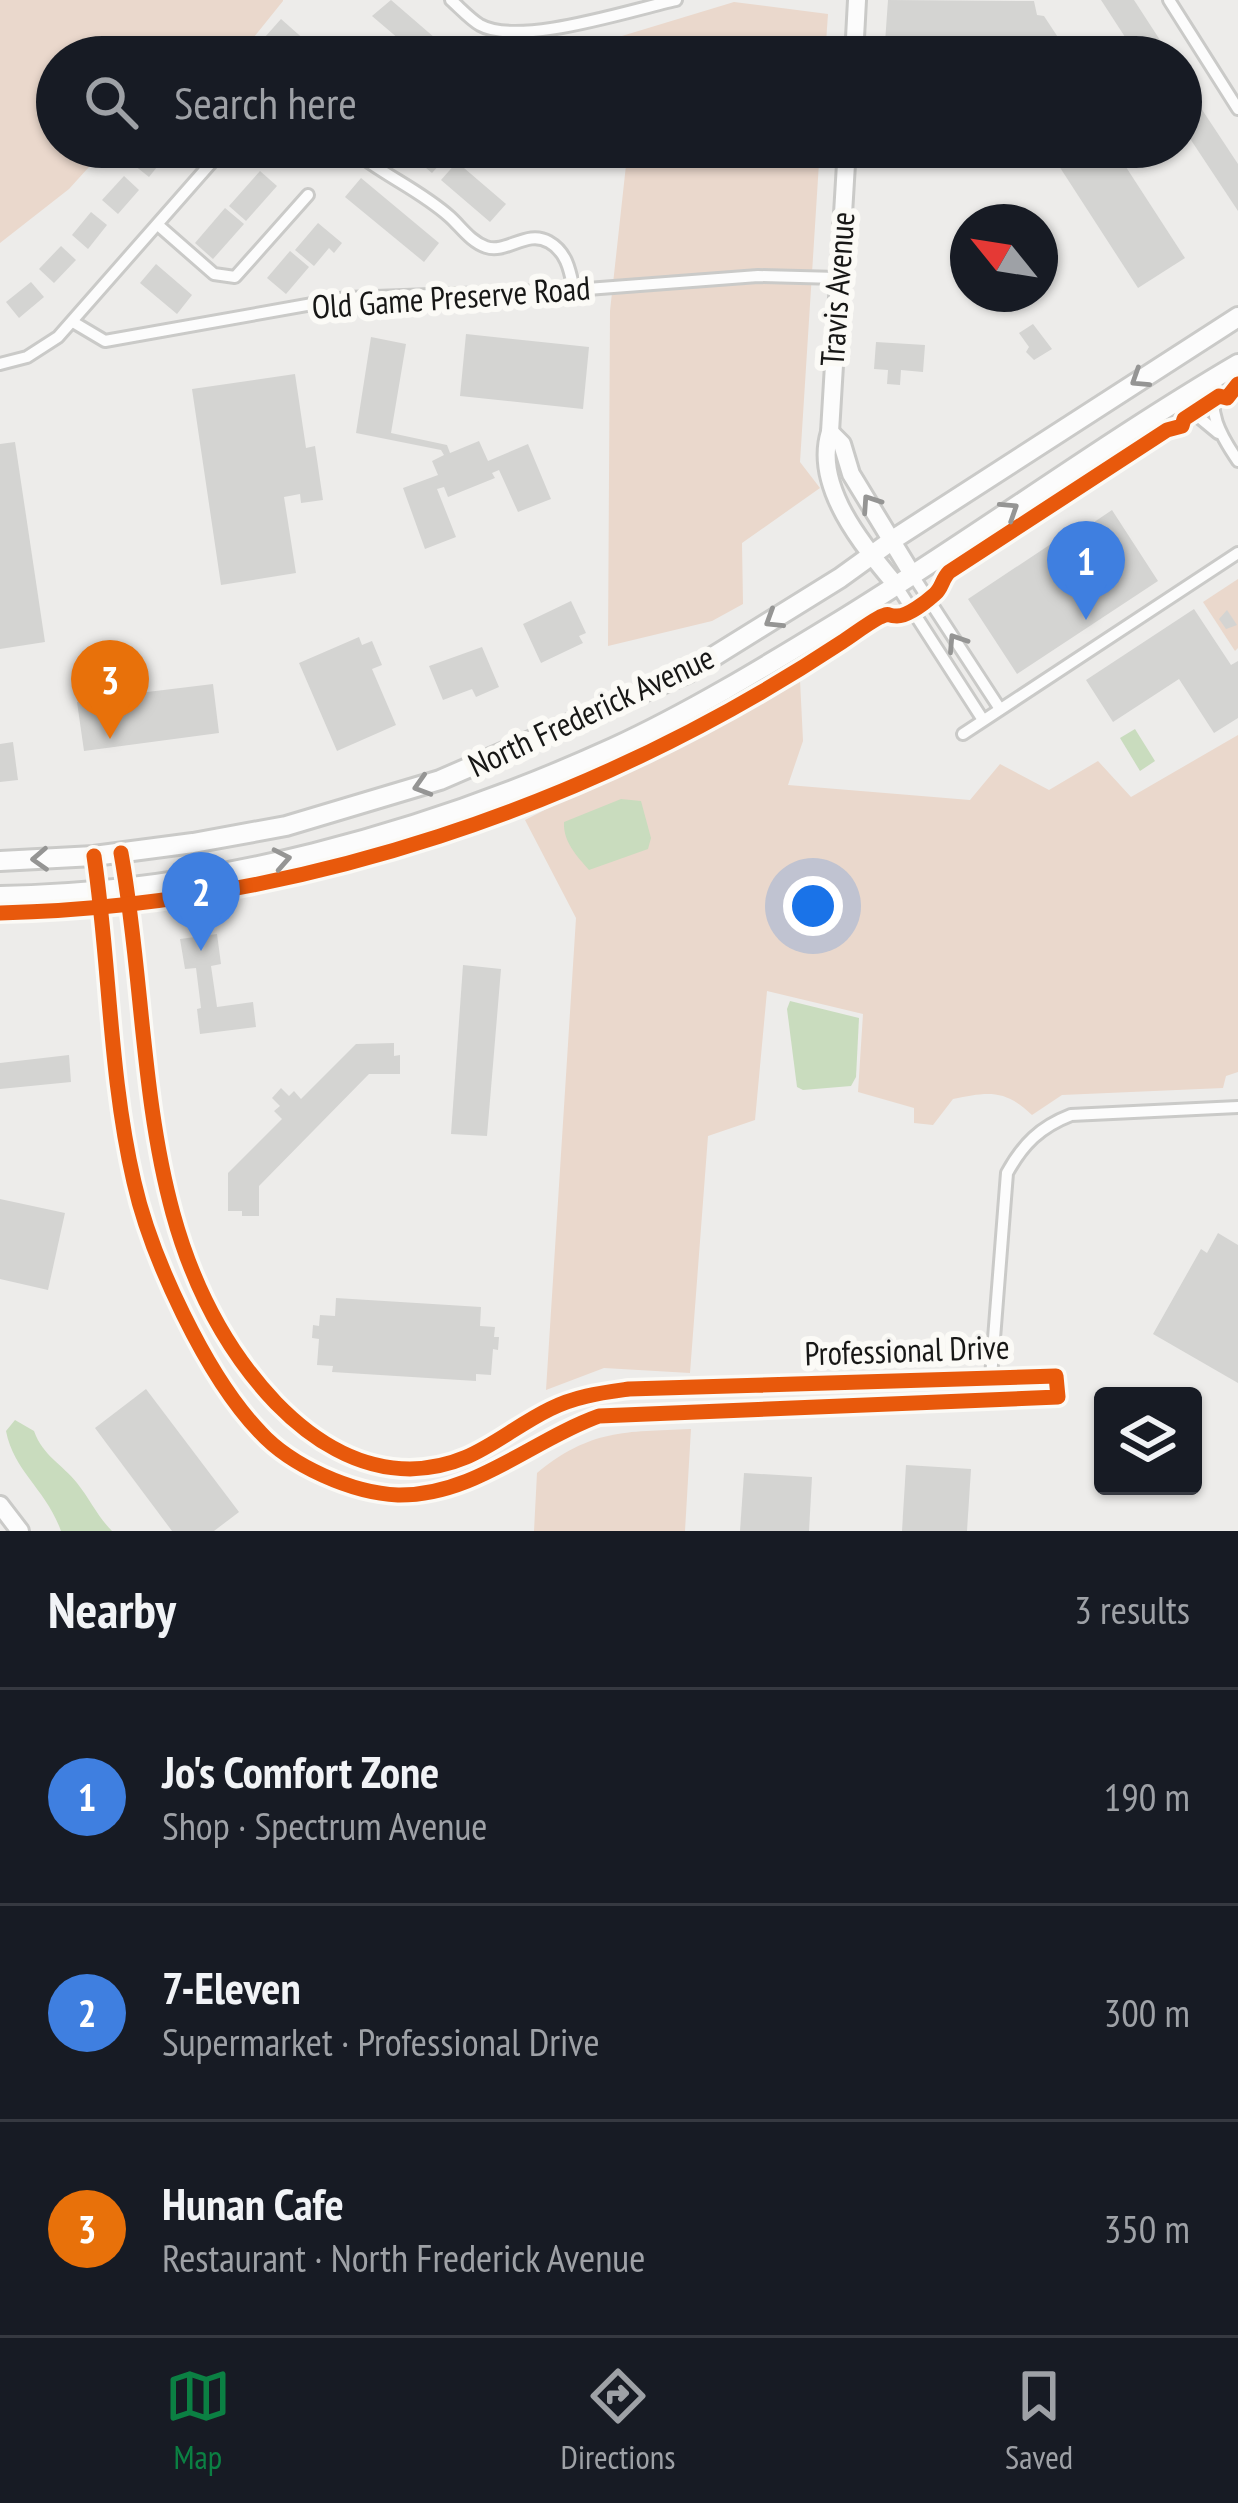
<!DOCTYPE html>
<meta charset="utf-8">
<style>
:root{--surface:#171b24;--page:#20242c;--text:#f1f3f6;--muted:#9ea1a6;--line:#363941;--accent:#0b8043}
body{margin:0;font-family:"PT Sans Narrow",sans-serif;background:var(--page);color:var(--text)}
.controls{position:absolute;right:36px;bottom:36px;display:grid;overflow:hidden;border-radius:12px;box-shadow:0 3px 9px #0004}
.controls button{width:108px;height:108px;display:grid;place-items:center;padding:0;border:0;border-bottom:3px solid var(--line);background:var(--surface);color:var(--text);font:60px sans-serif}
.compass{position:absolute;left:950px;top:204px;width:108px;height:108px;border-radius:50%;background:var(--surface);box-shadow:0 3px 9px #0004;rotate:300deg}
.you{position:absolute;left:813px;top:906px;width:42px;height:42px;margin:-30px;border:9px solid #fff;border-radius:50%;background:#1a73e8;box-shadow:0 0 0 18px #1a73e833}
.badge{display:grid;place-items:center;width:78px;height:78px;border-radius:50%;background:var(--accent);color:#fff;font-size:39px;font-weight:700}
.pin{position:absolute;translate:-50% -99px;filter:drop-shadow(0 3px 6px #0008)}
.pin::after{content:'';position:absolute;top:63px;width:42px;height:36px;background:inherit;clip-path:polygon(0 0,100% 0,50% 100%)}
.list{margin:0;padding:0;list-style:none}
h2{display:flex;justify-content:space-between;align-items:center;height:156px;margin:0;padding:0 48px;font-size:51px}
h2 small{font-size:39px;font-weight:400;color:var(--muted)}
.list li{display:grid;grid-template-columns:78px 1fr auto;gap:36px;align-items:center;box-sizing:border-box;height:216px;padding:0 48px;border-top:3px solid var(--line)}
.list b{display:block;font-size:45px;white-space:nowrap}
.list p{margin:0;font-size:39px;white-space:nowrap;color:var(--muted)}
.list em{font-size:39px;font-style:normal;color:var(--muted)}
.icon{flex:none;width:66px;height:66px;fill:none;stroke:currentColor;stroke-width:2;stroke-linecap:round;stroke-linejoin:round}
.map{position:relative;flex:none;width:1238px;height:1531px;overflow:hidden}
.search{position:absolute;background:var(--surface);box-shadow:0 3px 9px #0004;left:36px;right:36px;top:36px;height:132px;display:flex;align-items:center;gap:30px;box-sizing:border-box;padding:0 42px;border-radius:66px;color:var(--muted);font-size:45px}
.sheet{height:804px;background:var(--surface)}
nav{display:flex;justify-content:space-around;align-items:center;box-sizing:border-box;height:168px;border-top:3px solid var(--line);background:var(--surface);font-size:33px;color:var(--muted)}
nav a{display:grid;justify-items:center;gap:6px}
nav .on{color:var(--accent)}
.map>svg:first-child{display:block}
</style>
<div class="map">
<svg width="1238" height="1531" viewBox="0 0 1238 1531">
<rect width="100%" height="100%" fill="#edecea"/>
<g fill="#ead8cc">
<polygon points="0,0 283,0 283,1 238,57 57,57 57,147 107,147 69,189 0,243"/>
<polygon points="734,2 828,14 825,57 615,57 612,39"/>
<polygon points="628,147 820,147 800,462 820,488 742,543 743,604 712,621 608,646 610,311"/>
<polygon points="1238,579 1238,648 1235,651 1203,602"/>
<path d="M800 680 803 741 788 785 970 800 1000 764 1049 790 1098 761 1131 797 1238 735V1072L1226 1076 1223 1088 1062 1095 1032 1115C1005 1089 988 1092 953 1099L933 1125 914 1123V1108L858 1092 863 1014 767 991 755 1120 708 1136 690 1373 604 1368 546 1390 576 918 525 820Z"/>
<path d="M691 1429 685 1531H534L537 1473C591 1429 624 1432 691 1429Z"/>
</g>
<g fill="#c9dcbe">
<polygon points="1135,729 1155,761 1140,771 1120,738"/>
<path d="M621 799 641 801 651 838 648 849 589 870C577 856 563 842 564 822Z"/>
<polygon points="790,1001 859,1018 856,1077 851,1086 803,1090 797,1087 787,1009"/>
<path d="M15 1420 34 1431C43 1456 62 1464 77 1483 90 1499 97 1516 112 1531H61C46 1489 14 1472 6 1431Z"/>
</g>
<g fill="#d4d4d2">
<polygon points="391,0 457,57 420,57 372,16"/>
<polygon points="888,0 1034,1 1037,15 1044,16 1065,48 1064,57 884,57"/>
<polygon points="1101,0 1134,0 1171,57 1138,57"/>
<polygon points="281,19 324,57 287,57 265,37"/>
<polygon points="1191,93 1238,164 1238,211 1181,125 1181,99"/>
<polygon points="148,147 162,147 169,152 149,177 134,165"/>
<polygon points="289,147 314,147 305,159"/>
<polygon points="401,147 441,147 449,154 432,173"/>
<polygon points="908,147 1028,147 1027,159 908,150"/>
<polygon points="1051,147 1113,147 1185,258 1138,288 1048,149"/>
<polygon points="457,162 506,204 490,222 441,180"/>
<polygon points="260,171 277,186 246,221 229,206"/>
<polygon points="124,176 139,190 118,214 102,200"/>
<polygon points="361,178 439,243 424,262 345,197"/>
<polygon points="225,208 244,224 213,259 195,243"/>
<polygon points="91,212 107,225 88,249 72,235"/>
<polygon points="318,223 342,243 334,253 329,248 314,266 295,250"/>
<polygon points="61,246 76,260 54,283 39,269"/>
<polygon points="290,251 309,267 286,294 267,278"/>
<polygon points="156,264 192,295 177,314 140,283"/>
<polygon points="31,282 44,297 19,318 6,302"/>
<polygon points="1033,324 1052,349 1034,360 1026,352 1029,347 1019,333"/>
<polygon points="466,334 589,347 583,409 460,396"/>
<polygon points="371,337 406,344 391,433 447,445 450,453 479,441 488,461 528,444 551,499 518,512 499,470 492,473 495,478 448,497 444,487 437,489 456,537 425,549 403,488 438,475 432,461 444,455 441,450 356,433"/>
<polygon points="876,342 925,345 923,372 901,370 900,385 887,384 888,370 874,369"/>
<polygon points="295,374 306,448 315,446 323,500 301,503 300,494 284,497 296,573 221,585 192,389"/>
<polygon points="15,442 45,642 0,649 0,444"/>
<polygon points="1112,510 1158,581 1017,674 968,599 1069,532 1072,537"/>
<polygon points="571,601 586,633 579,636 583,643 541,663 523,624"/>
<polygon points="1194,609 1231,665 1238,661 1238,718 1214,733 1179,679 1113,722 1086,680"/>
<polygon points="1227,610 1237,625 1226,629 1219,619"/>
<polygon points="359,637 362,645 372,641 382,665 372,669 396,725 337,751 299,663"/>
<polygon points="482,647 499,687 476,697 472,689 443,700 429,666"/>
<polygon points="138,681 139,693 213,684 219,733 84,751 77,702 107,698 106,685"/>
<polygon points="13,742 18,780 0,782 0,744"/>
<polygon points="217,934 221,964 211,966 217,1007 253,1002 256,1027 200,1034 197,1009 201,1008 196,968 185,969 180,939"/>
<polygon points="463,965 501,969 487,1136 451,1134"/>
<polygon points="394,1043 394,1056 400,1055 400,1074 369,1074 259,1186 259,1216 242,1216 242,1211 228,1211 228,1173 282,1119 274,1111 280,1106 272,1098 281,1088 289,1096 294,1091 301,1099 356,1044"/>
<polygon points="69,1055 71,1082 0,1089 0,1063"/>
<polygon points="0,1199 65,1213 48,1290 0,1279"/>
<polygon points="1218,1233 1238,1245 1238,1383 1153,1334 1201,1249 1207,1253"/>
<polygon points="336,1298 481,1307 480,1326 495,1327 494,1337 499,1337 498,1350 493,1349 491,1375 476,1374 476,1381 332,1372 333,1366 317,1365 319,1339 312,1338 313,1325 319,1326 320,1315 335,1316"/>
<polygon points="146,1389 239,1512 214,1531 172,1531 95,1428"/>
<polygon points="906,1465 971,1469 967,1531 902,1531"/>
<polygon points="744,1473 812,1477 809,1531 740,1531"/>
</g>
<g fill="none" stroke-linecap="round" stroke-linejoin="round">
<defs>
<g id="street">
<path d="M451 0C460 8 470 19 480 25 519 47 630 10 676 0"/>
<polyline points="1169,0 1238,109"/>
<path d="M349 147C380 174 419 189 450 217 461 227 471 242 486 247 507 254 527 229 549 242 567 252 570 271 574 290"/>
<polyline points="158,225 214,274 235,277 308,195"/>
<polyline points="73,322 105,341 346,298 574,290 758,276 838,278"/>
<polyline points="0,364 27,357 58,337 225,147"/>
<path d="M1218 379C1205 410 1221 436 1238 461"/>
<polyline points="1173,407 1195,414 1218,433"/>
<polyline points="912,574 1000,709"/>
<polyline points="896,585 983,720"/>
<polyline points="963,734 1238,553"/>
<path d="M94 856C110 964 109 1075 134 1182 151 1257 206 1376 260 1432 291 1466 352 1493 398 1495 474 1496 532 1440 599 1416L1058 1397 1056 1376 629 1389C601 1393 576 1396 550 1409 501 1433 473 1468 410 1469 357 1469 311 1439 276 1403 132 1252 155 1041 121 853"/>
<path d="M991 1377 1007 1173C1023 1144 1040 1127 1071 1115L1238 1107"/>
</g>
<g id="secondary">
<polyline points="854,57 857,0"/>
<path d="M847 147 830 432C813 486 863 546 896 585"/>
<polyline points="830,432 842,444 851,474 912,574"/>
<polyline points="0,1505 20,1531"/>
</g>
<g id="primary">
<polyline points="0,861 94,856 193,843 286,826 440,780 687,673 840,578 894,539 1238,317"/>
<path d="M0 896C209 893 424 834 613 748 689 713 763 668 835 624 971 541 1100 445 1238 364"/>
</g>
</defs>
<use href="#street" stroke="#cacac8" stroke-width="16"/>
<use href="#secondary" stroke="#cacac8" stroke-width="22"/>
<use href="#primary" stroke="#cacac8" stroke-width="24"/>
<use href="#street" stroke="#fcfcfc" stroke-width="10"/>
<use href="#secondary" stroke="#fcfcfc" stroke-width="16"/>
<use href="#primary" stroke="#fcfcfc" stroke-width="18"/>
<defs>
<g id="cycleway">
<path d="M94 856C110 964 109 1075 134 1182 151 1257 206 1376 260 1432 291 1466 352 1493 398 1495 474 1496 532 1440 599 1416L1058 1397 1056 1376 629 1389C601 1393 576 1396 550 1409 501 1433 473 1468 410 1469 357 1469 311 1439 276 1403 132 1252 155 1041 121 853"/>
<path d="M0 913C296 906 594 806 842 642 854 634 867 624 880 617 892 612 885 616 897 616 908 616 926 602 935 594 942 588 942 579 949 572L1167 430 1182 426 1184 419 1219 396 1227 398 1238 384"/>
</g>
</defs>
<use href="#cycleway" stroke="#fbfaf6" stroke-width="22"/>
<use href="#cycleway" stroke="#e8590c" stroke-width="15"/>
</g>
<defs><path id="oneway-chevron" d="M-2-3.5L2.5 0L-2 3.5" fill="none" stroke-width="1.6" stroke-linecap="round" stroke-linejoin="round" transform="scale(3)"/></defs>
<g stroke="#959594">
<use href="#oneway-chevron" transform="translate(1139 379) rotate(147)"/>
<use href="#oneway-chevron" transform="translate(870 503) rotate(-124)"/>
<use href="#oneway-chevron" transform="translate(1010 510) rotate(-33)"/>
<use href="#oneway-chevron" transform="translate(773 620) rotate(148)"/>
<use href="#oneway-chevron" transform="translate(956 642) rotate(-123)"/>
<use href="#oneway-chevron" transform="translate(422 786) rotate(163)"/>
<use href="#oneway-chevron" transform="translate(40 859) rotate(177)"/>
<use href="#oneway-chevron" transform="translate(282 859) rotate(-11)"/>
</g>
<g text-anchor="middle" stroke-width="12" stroke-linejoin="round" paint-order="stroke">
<g font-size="33" fill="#171716" stroke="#fbfaf6">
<text transform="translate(837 289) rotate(-86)" y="12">Travis Avenue</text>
<text transform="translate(451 297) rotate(-4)" y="12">Old Game Preserve Road</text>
<text transform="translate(591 711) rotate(-25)" y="12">North Frederick Avenue</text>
<text transform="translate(907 1350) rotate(-2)" y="12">Professional Drive</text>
</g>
</g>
</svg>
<div class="controls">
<button><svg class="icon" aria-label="layers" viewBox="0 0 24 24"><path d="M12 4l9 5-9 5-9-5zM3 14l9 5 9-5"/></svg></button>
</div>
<svg class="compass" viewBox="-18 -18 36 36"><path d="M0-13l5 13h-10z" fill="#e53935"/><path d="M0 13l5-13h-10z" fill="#9ea1a6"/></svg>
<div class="you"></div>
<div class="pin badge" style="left:1086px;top:620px;background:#3f7fe0">1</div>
<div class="pin badge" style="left:201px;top:951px;background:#3f7fe0">2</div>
<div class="pin badge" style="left:110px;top:739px;background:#e8710a">3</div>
<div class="search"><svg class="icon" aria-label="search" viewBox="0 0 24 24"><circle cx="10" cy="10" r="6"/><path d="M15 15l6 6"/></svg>Search here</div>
</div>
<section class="sheet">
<h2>Nearby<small>3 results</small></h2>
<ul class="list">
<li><span class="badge" style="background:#3f7fe0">1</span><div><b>Jo's Comfort Zone</b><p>Shop · Spectrum Avenue</p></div><em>190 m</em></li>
<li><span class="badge" style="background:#3f7fe0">2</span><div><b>7-Eleven</b><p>Supermarket · Professional Drive</p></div><em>300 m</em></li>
<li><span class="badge" style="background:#e8710a">3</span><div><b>Hunan Cafe</b><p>Restaurant · North Frederick Avenue</p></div><em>350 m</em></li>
</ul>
</section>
<nav>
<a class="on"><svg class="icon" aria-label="map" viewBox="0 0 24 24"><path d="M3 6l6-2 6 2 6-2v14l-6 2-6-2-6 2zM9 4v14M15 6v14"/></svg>Map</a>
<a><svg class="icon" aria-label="directions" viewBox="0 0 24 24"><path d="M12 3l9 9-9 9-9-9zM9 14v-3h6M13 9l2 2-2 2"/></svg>Directions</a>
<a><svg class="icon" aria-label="saved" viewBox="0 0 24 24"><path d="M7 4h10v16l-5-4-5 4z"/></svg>Saved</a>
</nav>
